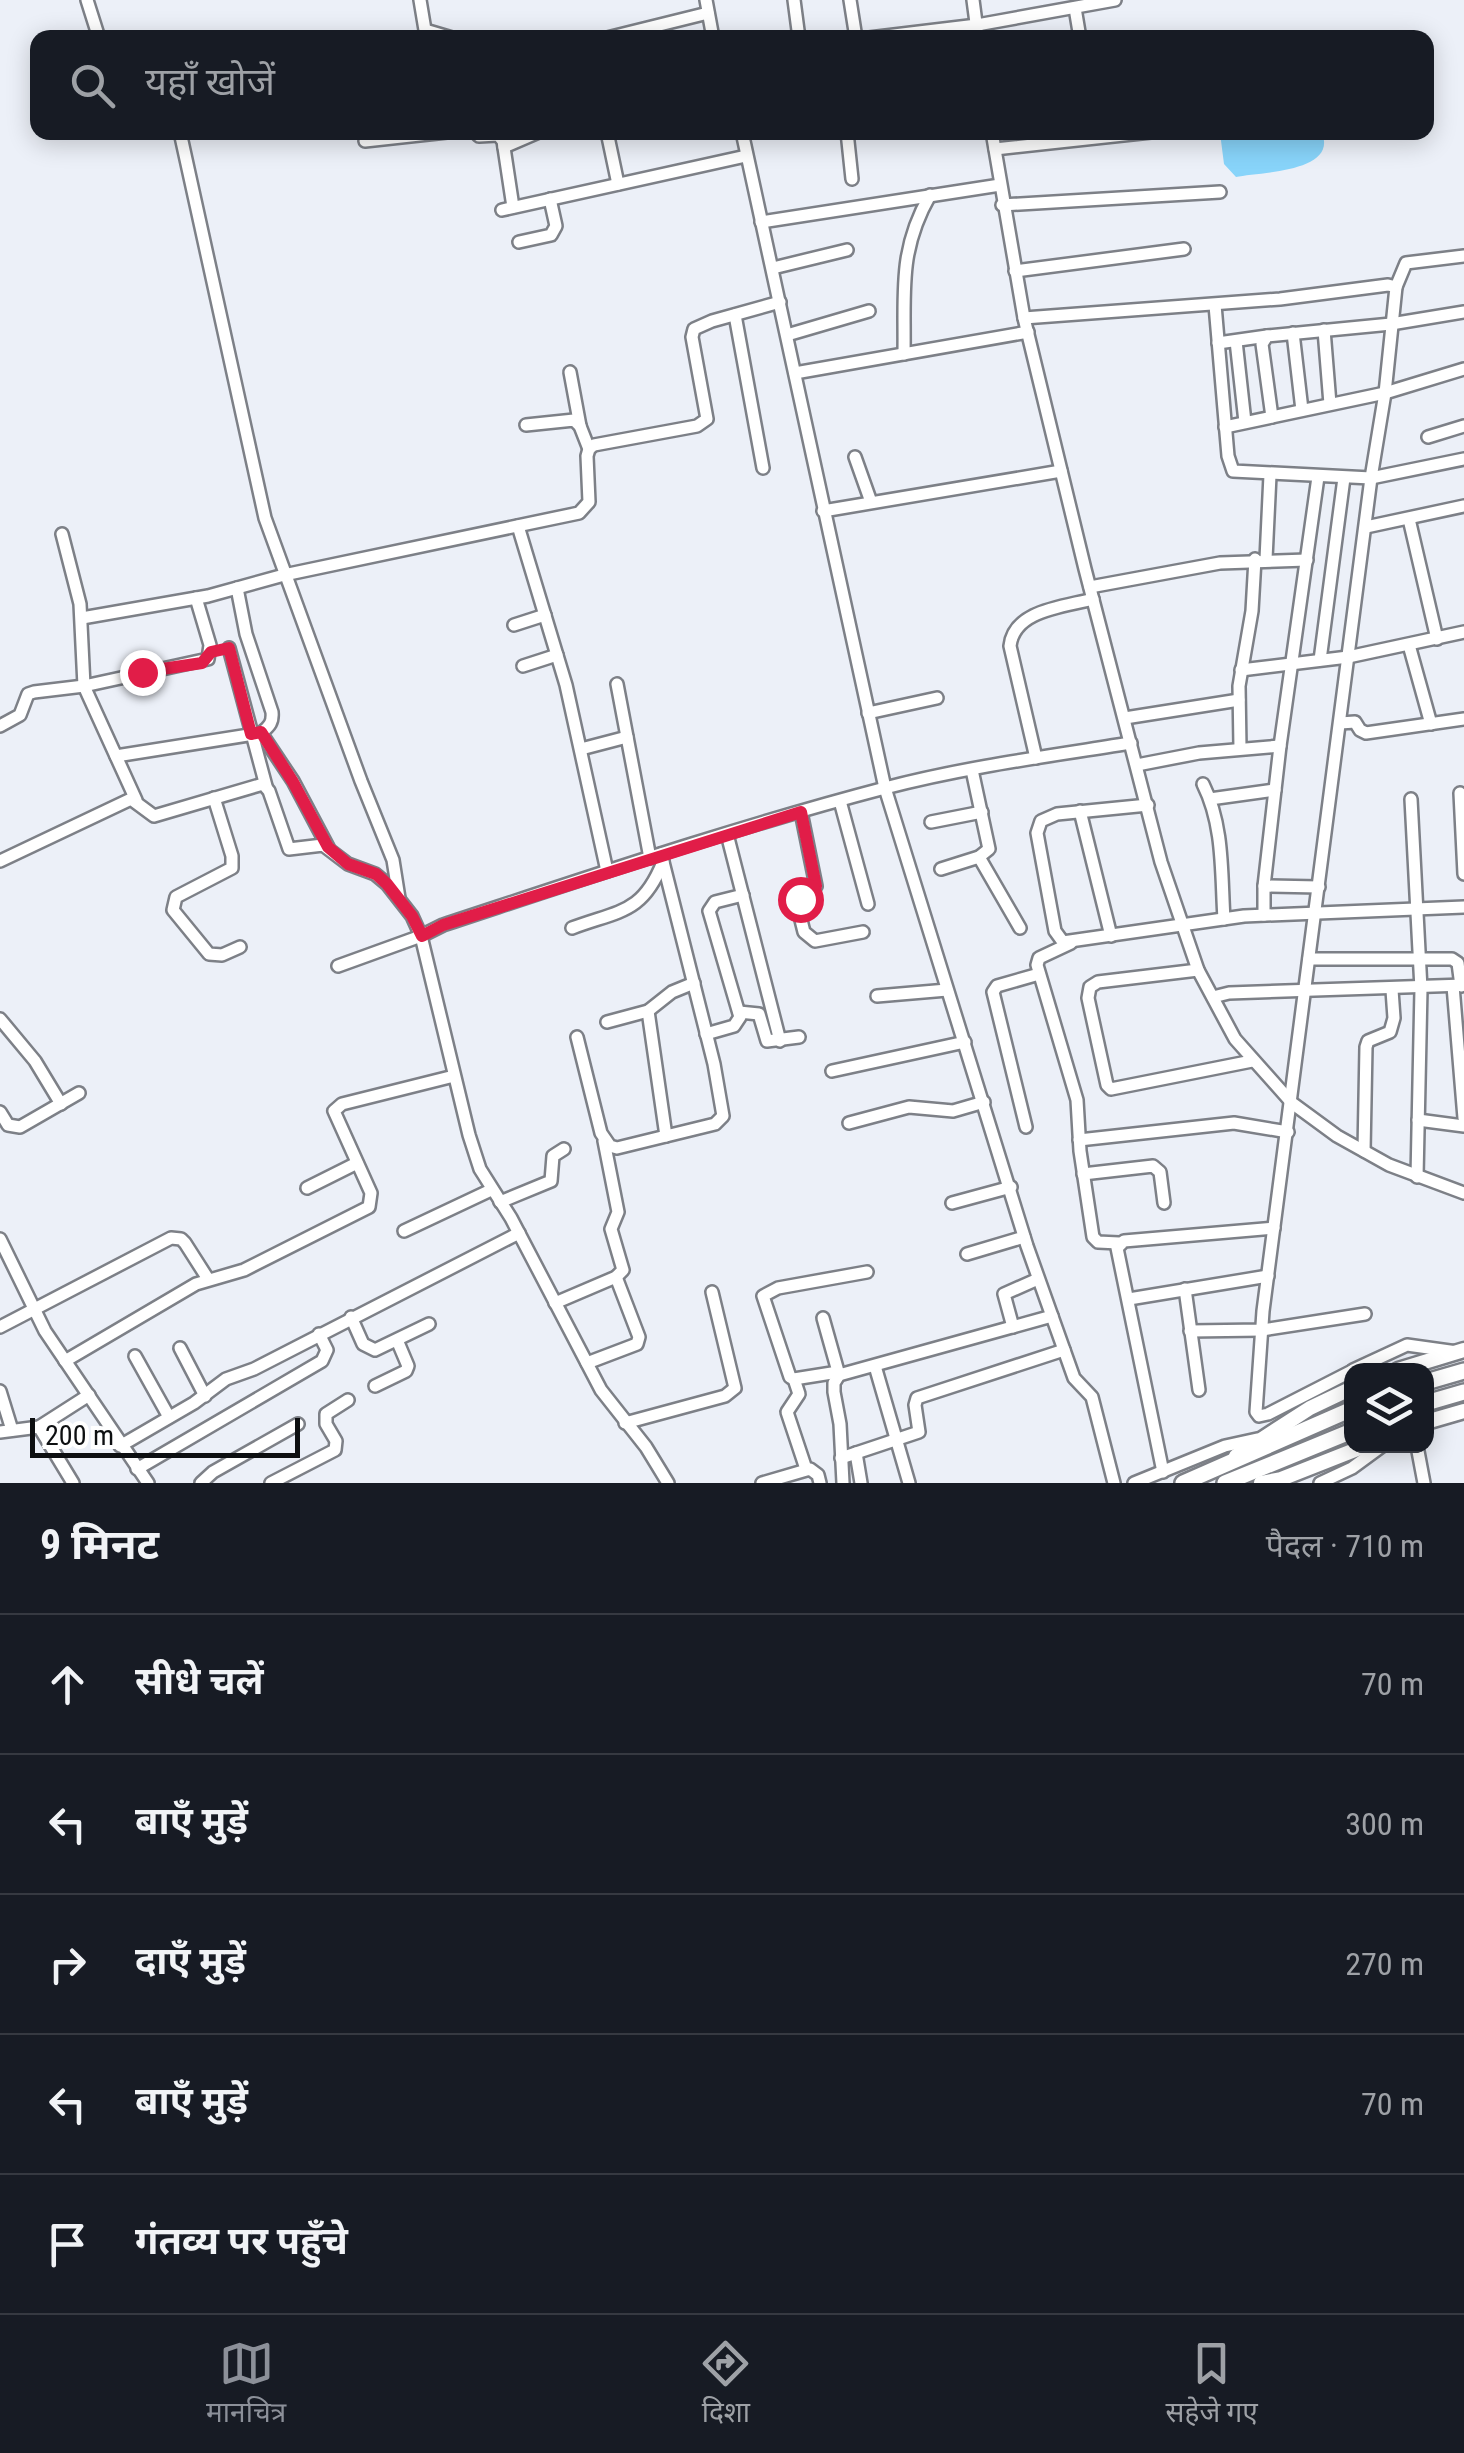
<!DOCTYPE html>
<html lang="hi">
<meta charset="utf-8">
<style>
:root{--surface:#171b24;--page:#20242c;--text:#f1f3f6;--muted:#9ea1a6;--line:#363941;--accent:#8c9099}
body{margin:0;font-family:"Roboto Condensed","Noto Sans Devanagari",sans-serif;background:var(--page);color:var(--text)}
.controls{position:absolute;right:30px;bottom:30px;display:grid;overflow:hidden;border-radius:20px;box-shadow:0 5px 25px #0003}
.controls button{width:90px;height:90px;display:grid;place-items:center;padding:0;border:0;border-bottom:2px solid var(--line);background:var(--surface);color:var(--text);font:50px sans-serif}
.scale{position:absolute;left:30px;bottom:25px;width:270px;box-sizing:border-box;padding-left:10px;border:5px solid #0d0f11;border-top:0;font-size:28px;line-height:35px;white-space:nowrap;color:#0d0f11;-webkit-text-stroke:8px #fff;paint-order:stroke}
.stop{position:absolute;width:30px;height:30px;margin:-22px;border:8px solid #e11d48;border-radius:50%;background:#fff}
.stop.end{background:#e11d48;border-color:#fff;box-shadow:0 2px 10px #0008}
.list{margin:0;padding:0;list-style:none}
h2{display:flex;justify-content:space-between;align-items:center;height:130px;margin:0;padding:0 40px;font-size:42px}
h2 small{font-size:32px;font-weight:400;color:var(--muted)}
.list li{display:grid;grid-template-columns:65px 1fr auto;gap:30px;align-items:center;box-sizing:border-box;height:140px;padding:0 40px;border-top:2px solid var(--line)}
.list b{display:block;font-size:38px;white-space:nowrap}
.list em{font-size:32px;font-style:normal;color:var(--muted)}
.icon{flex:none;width:55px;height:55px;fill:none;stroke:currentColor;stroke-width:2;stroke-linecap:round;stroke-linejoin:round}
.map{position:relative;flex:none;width:1464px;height:1483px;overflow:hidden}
.search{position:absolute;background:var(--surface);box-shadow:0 5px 25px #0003;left:30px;right:30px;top:30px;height:110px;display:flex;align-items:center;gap:25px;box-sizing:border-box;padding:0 35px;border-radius:20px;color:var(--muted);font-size:38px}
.sheet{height:830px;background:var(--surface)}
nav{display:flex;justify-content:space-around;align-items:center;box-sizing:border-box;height:140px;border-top:2px solid var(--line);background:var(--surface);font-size:28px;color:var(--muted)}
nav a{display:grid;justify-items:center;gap:5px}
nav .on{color:var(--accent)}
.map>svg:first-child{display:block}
</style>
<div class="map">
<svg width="1464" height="1483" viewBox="0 0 1464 1483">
<rect width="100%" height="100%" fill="#ecf0f8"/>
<path fill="#88d4fa" d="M1220 133H1322C1338 173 1258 172 1236 177L1224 164Z"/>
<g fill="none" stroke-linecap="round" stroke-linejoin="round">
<defs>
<g id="minor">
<polyline points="87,0 99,38"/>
<polyline points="420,0 425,30 452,38"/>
<polyline points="706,0 713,38"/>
<polyline points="794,0 799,38"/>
<polyline points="850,0 856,38"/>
<polyline points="973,0 978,38"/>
<polyline points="1075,8 1080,38"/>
<polyline points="607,38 708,13"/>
<polyline points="869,38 977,25 1115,0"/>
<polyline points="180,132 265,518 361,781 393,860 399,898"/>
<polyline points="475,132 479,136 498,135 503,141 513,207"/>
<polyline points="607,132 618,184"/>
<polyline points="742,132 885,788 1027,1246 1074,1378 1092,1397 1114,1483"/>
<polyline points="847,132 852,179"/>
<polyline points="992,132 1024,318 1085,569 1161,862 1198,970 1235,1039 1292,1103 1337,1136 1389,1165 1464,1193"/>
<polyline points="365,141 447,132"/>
<polyline points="504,147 539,132"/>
<polyline points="995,149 1151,132"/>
<polyline points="1002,205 1220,192"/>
<polyline points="502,210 746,156"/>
<polyline points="761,222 1000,185"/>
<polyline points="519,242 551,235 556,226 550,199"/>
<polyline points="773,268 847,250"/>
<polyline points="1015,271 1184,249"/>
<polyline points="1396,287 1406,263 1464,256"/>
<polyline points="1215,305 1228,456 1233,471 1371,478 1464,459"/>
<polyline points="735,315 763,468"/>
<polyline points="1024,318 1280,299 1388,285 1396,287 1385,393 1371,478 1263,1311 1256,1412 1259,1416 1268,1414 1352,1371"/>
<polyline points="1324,330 1330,404"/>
<polyline points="1293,333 1302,410"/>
<polyline points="787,335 869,311"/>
<polyline points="1236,341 1245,422"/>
<polyline points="1218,343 1267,336"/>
<path d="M904 354C905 292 898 251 930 195"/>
<polyline points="570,372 580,426"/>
<polyline points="795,373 1028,332"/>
<polyline points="1272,417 1262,344 1267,336 1391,324 1464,312"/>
<polyline points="526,425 574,420 580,426 589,449"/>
<polyline points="1225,427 1385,393 1464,369"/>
<polyline points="1428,437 1464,426"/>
<polyline points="855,457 871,502"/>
<polyline points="823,511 1061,471"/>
<polyline points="1409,519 1437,639"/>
<polyline points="518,526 566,685 607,871"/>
<polyline points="1366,527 1464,506"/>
<polyline points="62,534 80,604 84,686 136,800"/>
<polyline points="1266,559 1270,475"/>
<polyline points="1090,587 1220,563 1307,560"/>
<polyline points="82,618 208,596 284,575 579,513 589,502 587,456 589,449 594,445 697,426 707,419 692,337 694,329 712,321 780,302"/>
<polyline points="514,625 545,615"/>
<polyline points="1409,645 1431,724"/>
<polyline points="229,648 266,786"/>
<polyline points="1320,660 1344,478"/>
<polyline points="523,666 557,655"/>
<polyline points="1241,670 1348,657 1464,632"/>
<polyline points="617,684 650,858"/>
<polyline points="868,713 937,698"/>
<polyline points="1125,718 1239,700"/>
<polyline points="1340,723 1355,722 1360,730 1366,733 1464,719"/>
<polyline points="0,726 20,715 28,694 34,692 84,686 208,659 210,645 196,598"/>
<polyline points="261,733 293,781 328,847"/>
<polyline points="1240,748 1239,686 1252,611 1255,559"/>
<polyline points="581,749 627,737"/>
<path d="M116 756 261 733C270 726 273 722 272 712L246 634 237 588"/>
<path d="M1036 758 1010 646C1014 610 1063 607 1093 599"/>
<polyline points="1137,765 1199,753 1280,746"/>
<path d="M1203 784C1224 826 1221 873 1224 919"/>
<polyline points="1460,793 1464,874"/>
<polyline points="214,798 232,856 232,868 176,897 173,910 209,954 222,955 240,947"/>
<polyline points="1210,799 1275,790"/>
<polyline points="1411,799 1421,989 1417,1177"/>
<polyline points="840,801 868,904"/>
<polyline points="1148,805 1057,814 1041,821 1037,833 1055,931 1063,942 1244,916 1464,907"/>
<polyline points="1080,811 1111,936"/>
<polyline points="801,812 816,886 797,904 804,932 815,941 863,932"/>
<polyline points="931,822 982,812"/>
<polyline points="727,834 780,1041"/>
<polyline points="979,857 1020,928"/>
<polyline points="0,861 131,799 154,816 263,784 269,791 289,849 323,845 348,864 375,874 387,884 412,916 421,936 469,1135 480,1169 511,1218 601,1390 646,1447 668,1483"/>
<polyline points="941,869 979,857 989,849 972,770"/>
<polyline points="1264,886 1319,887"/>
<polyline points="1264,915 1264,886 1280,746 1318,477"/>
<path d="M572 928C620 910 642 914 663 862"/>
<polyline points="1071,943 1039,958 1037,965 1077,1100 1080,1151 1093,1237 1098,1242 1119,1243"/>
<polyline points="1309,959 1452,959 1458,963 1461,986"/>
<path d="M338 966 421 936 443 925C589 877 736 827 885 788 965 767 1049 756 1131 743"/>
<polyline points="1198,970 1098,982 1090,987 1088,998 1107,1085 1111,1089 1252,1061"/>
<polyline points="1453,986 1464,1118"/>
<polyline points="877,996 947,990"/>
<polyline points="1213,997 1229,993 1464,985"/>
<polyline points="648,1011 666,1136"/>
<polyline points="739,1012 759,1014 767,1041 799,1037"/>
<polyline points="0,1019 35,1061 61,1104"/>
<polyline points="607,1022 648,1011 672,992 694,983"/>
<polyline points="706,1034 734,1026 740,1017 709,911 715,902 743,895"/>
<polyline points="577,1037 601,1133 610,1146 617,1148 715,1124 723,1116 714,1064 661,854"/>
<polyline points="832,1071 965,1042"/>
<polyline points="0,1112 8,1125 20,1127 79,1093"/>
<polyline points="1418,1120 1464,1126"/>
<polyline points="849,1123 909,1107 953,1111 984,1102"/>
<polyline points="1026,1127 993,992 997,986 1039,974"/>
<polyline points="1079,1140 1234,1123 1288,1132"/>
<polyline points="1364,1151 1366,1047 1368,1041 1390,1032 1394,1018 1392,990"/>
<polyline points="1083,1174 1153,1166 1160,1172 1164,1203"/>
<polyline points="307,1188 357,1163"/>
<polyline points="500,1202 551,1181 553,1156 564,1149"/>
<polyline points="952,1203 1011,1187"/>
<polyline points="404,1231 491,1190"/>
<polyline points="0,1239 45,1331 148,1483"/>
<polyline points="967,1254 1024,1237"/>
<polyline points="1185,1289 1199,1390"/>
<polyline points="1129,1299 1268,1276"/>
<polyline points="555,1303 616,1277 623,1270 611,1229 618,1212 604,1141"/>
<polyline points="351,1317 363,1344 375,1350 429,1324"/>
<polyline points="823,1318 839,1375"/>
<polyline points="0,1327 171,1238 181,1239 185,1243 208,1279"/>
<polyline points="1013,1327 1004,1294 1038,1279"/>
<polyline points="1190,1331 1262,1330 1365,1314"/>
<polyline points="180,1348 205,1396"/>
<polyline points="135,1356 169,1417"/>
<polyline points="65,1361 196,1284 244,1270 369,1207 371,1193 334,1111 342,1104 454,1076"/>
<polyline points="587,1363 637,1344 639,1337 616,1277"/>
<polyline points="875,1366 909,1483"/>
<polyline points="1353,1370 1407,1345 1457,1352"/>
<polyline points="838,1372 794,1379 790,1377 763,1296 778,1288 867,1272"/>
<polyline points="794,1379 799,1394 787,1412 806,1469"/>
<polyline points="375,1386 406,1371 408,1366 397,1340"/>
<polyline points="0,1391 12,1430"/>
<polyline points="625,1423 725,1396 735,1388 712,1292"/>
<polyline points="39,1427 73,1483"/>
<polyline points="0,1432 39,1427 89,1395"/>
<polyline points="120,1446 194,1403 226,1379 254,1369 519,1233"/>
<polyline points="1417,1446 1424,1483"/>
<polyline points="856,1453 861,1483"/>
<polyline points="841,1458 919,1432 915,1405 917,1398 1064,1350"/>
<polyline points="137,1469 322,1361 327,1350 319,1334"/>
<polyline points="1163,1472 1117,1248 1124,1241 1274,1228"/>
<polyline points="201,1483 213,1472 298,1424"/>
<polyline points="271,1483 335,1450 336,1441 326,1424 326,1414 348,1400"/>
<polyline points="762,1483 810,1469 818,1475 820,1483"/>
<polyline points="843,1483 840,1424 834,1392 834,1383 839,1375 1052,1316"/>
<polyline points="1134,1483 1225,1446 1257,1439"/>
<polyline points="1320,1483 1352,1468 1382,1446"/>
</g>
<g id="major">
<polyline points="1398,1370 1464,1350"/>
<polyline points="1426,1422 1464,1411"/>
<polyline points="1236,1456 1310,1408 1352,1388"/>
<polyline points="1261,1483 1281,1479 1365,1446"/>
</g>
<g id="highway">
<polyline points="1426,1382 1464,1371"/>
<polyline points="1426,1403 1464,1392"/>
<polyline points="1183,1483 1352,1409"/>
<polyline points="1225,1483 1352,1431"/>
</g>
</defs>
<use href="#minor" stroke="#7d8087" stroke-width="16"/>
<use href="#major" stroke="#7d8087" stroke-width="19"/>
<use href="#highway" stroke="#7d8087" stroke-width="20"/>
<use href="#minor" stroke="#fff" stroke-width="11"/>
<use href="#major" stroke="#fff" stroke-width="14"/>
<use href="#highway" stroke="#fff" stroke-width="15"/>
</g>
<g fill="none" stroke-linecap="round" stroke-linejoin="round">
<polyline stroke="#e11d48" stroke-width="12" points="142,672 202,663 211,652 229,648 251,734 261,732 293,782 328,847 348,864 376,874 387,884 412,916 422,936 443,925 801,812 816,886 800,899"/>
</g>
</svg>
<div class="controls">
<button><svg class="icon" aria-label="layers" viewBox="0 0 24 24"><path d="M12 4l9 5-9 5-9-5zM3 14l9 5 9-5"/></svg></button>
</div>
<div class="scale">200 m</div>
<div class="stop" style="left:800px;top:899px"></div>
<div class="stop end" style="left:142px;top:672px"></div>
<div class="search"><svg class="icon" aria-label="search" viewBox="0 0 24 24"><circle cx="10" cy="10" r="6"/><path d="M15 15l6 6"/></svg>यहाँ खोजें</div>
</div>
<section class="sheet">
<h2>9 मिनट<small>पैदल · 710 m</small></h2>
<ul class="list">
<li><svg class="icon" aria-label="ahead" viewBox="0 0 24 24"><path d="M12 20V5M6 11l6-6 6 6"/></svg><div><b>सीधे चलें</b></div><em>70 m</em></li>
<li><svg class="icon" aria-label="left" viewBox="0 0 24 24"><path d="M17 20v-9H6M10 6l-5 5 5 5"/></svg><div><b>बाएँ मुड़ें</b></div><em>300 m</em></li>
<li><svg class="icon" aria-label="right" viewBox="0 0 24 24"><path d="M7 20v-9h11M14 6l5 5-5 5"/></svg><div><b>दाएँ मुड़ें</b></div><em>270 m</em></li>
<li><svg class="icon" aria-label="left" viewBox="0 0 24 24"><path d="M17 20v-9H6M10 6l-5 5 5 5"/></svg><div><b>बाएँ मुड़ें</b></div><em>70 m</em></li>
<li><svg class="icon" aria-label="arrive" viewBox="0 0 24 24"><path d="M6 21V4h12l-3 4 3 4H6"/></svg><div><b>गंतव्य पर पहुँचे</b></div></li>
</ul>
</section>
<nav>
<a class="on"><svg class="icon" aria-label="map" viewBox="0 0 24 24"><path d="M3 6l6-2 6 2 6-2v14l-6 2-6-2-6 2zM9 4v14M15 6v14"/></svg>मानचित्र</a>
<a><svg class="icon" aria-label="directions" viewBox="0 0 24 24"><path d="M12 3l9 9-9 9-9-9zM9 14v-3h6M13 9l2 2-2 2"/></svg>दिशा</a>
<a><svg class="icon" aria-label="saved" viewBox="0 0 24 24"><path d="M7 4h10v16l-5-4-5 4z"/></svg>सहेजे गए</a>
</nav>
